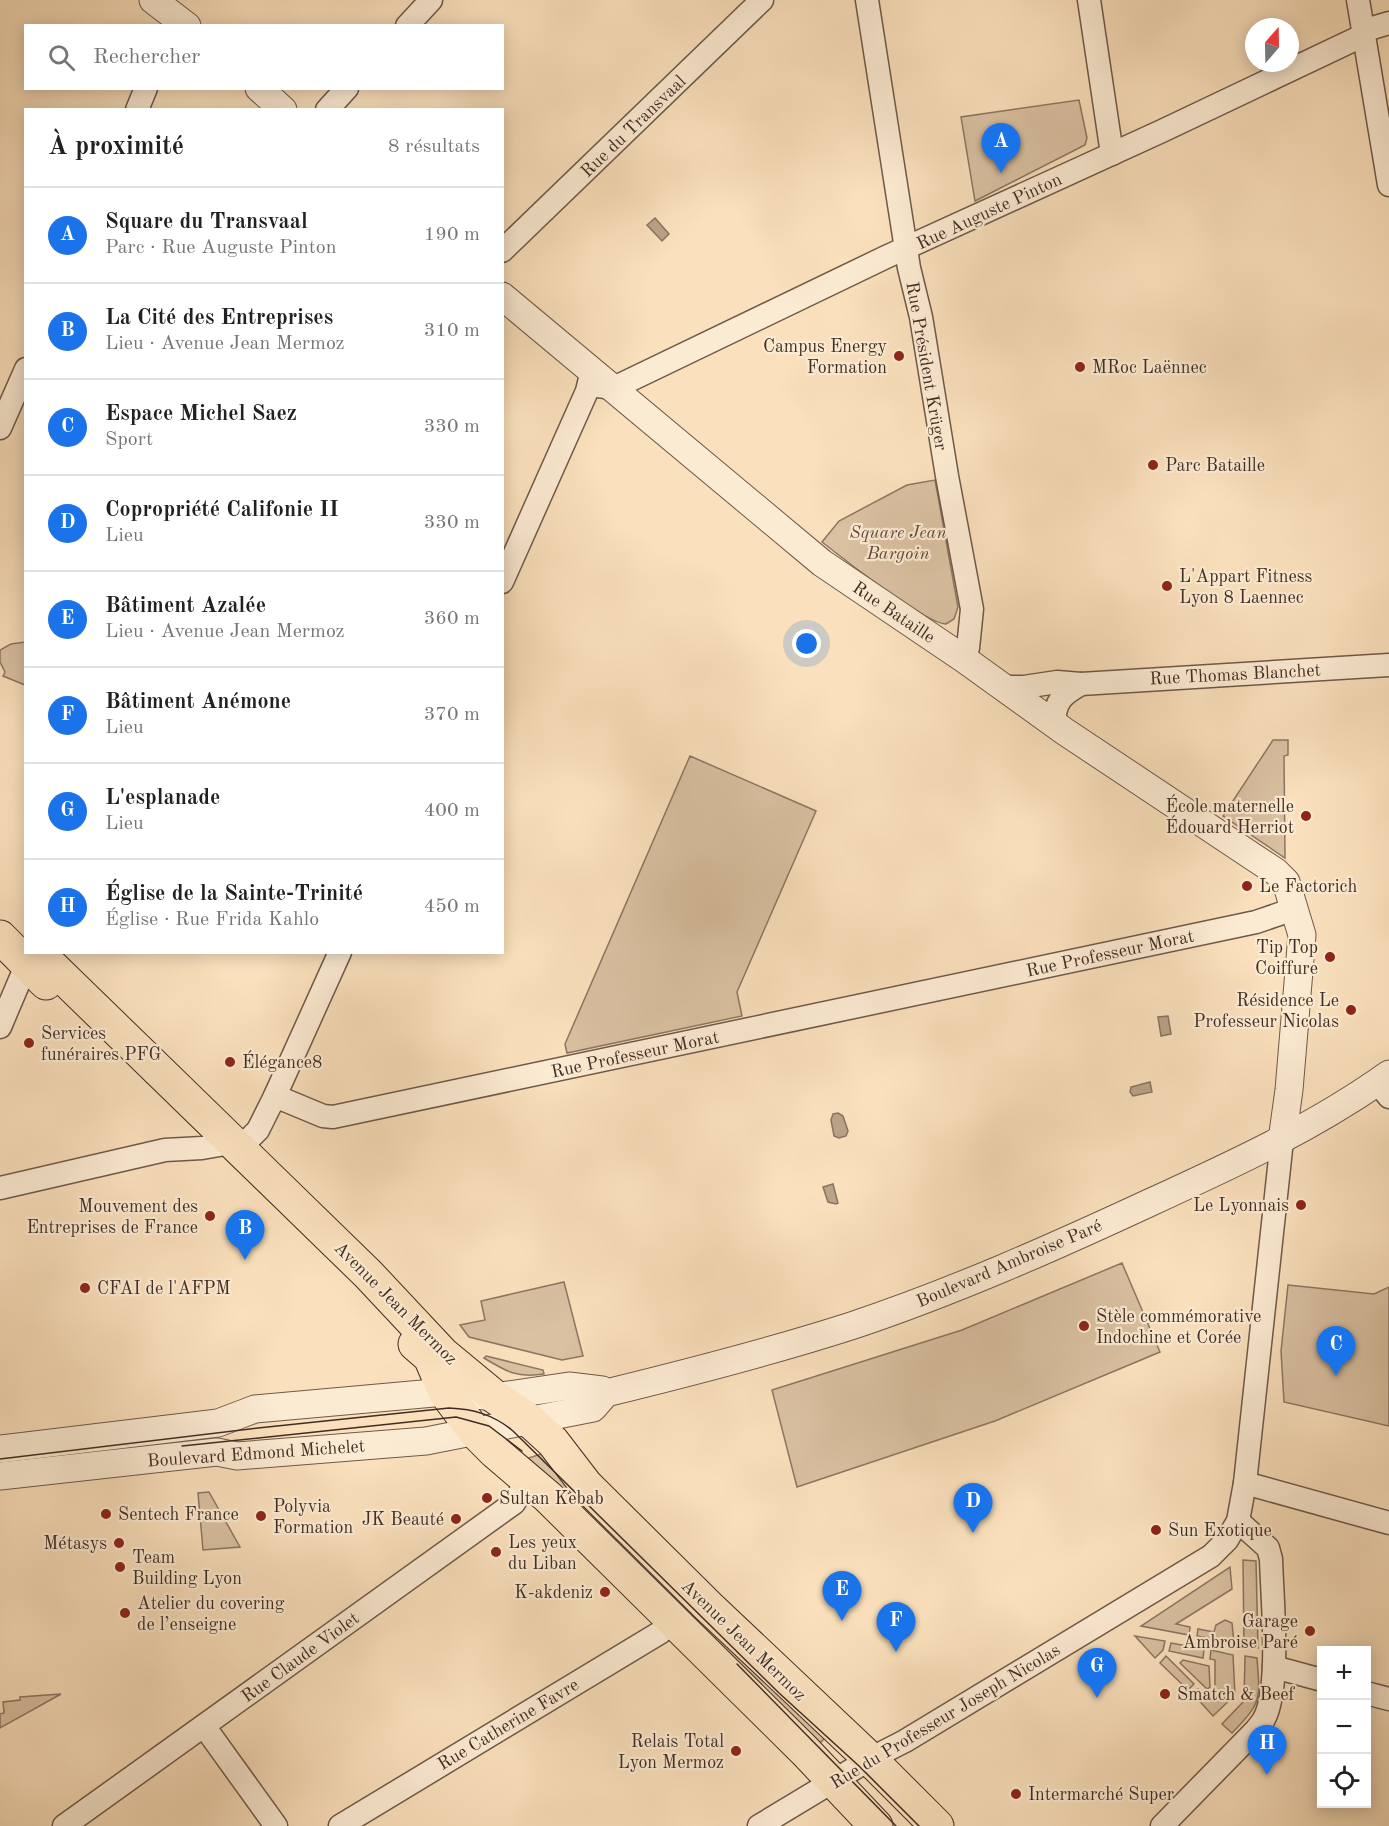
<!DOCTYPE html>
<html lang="fr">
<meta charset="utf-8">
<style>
:root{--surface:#fff;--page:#f6f6f6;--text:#202124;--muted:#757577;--line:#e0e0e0;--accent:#1a73e8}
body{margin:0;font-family:"Old Standard TT",serif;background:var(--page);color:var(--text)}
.controls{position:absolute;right:18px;bottom:18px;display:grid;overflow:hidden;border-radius:0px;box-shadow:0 3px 15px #0003}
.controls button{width:54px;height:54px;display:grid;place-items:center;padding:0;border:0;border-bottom:2px solid var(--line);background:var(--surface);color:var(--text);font:30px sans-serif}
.compass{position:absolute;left:1245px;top:18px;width:54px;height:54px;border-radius:50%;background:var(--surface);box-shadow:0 3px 15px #0003;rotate:20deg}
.you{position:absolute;left:807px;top:644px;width:21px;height:21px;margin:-15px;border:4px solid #fff;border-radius:50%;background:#1a73e8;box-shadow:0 0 0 9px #1a73e833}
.badge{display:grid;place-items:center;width:39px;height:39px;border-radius:50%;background:var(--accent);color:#fff;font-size:20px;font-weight:700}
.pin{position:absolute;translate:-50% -50px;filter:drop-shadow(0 2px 3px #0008)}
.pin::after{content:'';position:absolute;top:32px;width:21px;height:18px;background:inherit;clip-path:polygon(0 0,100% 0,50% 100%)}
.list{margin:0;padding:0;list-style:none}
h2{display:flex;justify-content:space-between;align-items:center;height:78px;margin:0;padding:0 24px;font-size:26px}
h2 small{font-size:20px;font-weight:400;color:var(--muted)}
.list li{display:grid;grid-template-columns:39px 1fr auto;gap:18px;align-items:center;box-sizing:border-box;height:96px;padding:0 24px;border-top:2px solid var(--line)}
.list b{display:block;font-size:22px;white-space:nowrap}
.list p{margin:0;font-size:20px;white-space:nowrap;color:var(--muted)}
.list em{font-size:20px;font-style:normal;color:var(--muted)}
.icon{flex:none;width:33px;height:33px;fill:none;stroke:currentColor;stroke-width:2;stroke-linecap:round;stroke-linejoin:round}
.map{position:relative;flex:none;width:1389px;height:1826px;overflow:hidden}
.search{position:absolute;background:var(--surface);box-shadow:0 3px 15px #0003;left:24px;top:24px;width:480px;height:66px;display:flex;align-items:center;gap:15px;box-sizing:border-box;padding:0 21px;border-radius:0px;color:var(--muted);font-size:22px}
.panel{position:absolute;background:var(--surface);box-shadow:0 3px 15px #0003;left:24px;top:108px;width:480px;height:846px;border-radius:0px}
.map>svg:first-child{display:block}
</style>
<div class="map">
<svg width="1389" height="1826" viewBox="0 0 1389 1826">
<rect width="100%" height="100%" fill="#fae0bc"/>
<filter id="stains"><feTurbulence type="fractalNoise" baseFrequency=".00333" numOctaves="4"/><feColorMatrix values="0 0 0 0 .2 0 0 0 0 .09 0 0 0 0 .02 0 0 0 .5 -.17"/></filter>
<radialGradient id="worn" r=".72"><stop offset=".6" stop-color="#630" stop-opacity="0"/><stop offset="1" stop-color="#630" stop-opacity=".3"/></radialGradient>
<g fill="#dac1a2" stroke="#8d7662" stroke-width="1.5">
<polygon points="1079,100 1087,138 1085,145 975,201 961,117"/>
<path d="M935 480 958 607 954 619 946 624C928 625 841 557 822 542L839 521 907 485Z"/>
<polygon points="25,642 26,685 25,685 3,676 5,672 0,662 0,650 11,644"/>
<polygon points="1273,740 1288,740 1288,755 1284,756 1285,858 1223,816"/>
<polygon points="690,756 816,811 737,992 742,1016 567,1053 565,1044"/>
<polygon points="1122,1263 1160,1352 995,1421 797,1487 772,1390 962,1330"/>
<polygon points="564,1282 583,1356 562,1360 469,1337 460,1325 485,1320 481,1301"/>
<polygon points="1288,1285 1374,1294 1389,1287 1389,1426 1284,1402 1281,1351"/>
<path d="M486 1356 543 1370 544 1374C517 1378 507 1372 484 1358Z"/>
<polygon points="541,1454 784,1693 829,1734 814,1749 519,1461"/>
<polygon points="209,1492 240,1547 203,1550 198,1493"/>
<polygon points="1243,1560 1256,1561 1258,1648 1244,1646"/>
<polygon points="1230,1567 1232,1589 1176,1624 1190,1627 1189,1635 1141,1626"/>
<polygon points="1225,1620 1232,1623 1234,1643 1197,1636 1198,1629 1214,1632 1216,1625"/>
<polygon points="1135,1636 1165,1641 1163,1650 1155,1658"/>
<polygon points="1171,1643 1204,1649 1203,1658 1169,1651"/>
<polygon points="1211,1650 1233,1655 1235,1695 1213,1716 1193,1694 1198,1689 1210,1698 1215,1692 1215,1660 1210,1659"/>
<polygon points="1166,1656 1194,1684 1188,1690 1160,1663"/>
<path d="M1245 1656 1257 1658C1260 1701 1262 1702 1232 1733L1222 1724 1244 1701Z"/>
<polygon points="1183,1660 1209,1666 1210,1687 1207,1689 1180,1663"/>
<polygon points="61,1694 0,1728 0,1714 4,1713 3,1702 20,1700 20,1697"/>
</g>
<g fill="#bba388" stroke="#8a7360" stroke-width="1.5">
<polygon points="655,218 669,234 662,241 647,225"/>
<polygon points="1168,1016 1171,1034 1161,1036 1158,1017"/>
<polygon points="1150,1082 1152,1092 1133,1096 1130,1092 1131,1087"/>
<polygon points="838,1113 843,1116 848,1131 846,1136 839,1138 834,1136 831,1120 833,1114"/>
<polygon points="833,1184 838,1203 836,1204 828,1202 823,1187"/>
</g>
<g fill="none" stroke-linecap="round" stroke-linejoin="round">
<defs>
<g id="minor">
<polyline points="867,0 909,268 921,317 947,476 972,609 968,648 964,659"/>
<polyline points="1089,0 1112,154"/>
<polyline points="1358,0 1389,185"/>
<polyline points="407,26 431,0"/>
<polyline points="137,110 146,88"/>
<polyline points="327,110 347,88"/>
<polyline points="502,251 762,0"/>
<polyline points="598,386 613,388 620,385 886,257 1162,131 1364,35 1369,29 1389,23"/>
<polyline points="0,428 26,369"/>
<polyline points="502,582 587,391 592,370"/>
<polyline points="1002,687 1024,687 1057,682 1081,684 1389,665"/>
<path d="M1054 724C1055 700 1062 695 1081 684"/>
<polyline points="0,1027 31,954"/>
<polyline points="1377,1082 1389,1097"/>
<polyline points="275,1096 340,952"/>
<polyline points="0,1188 165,1150 202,1148 248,1140 258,1130 275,1096 323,1116 333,1117 1256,922 1294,909"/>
<polyline points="1245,1483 1389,1523"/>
<polyline points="1274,1667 1322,1680"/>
<polyline points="1366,1693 1389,1699"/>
<polyline points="204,1726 276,1826"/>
<polyline points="64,1826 514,1503 527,1480"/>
<polyline points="340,1826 661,1632 672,1619"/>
<polyline points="759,1826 870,1759 905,1741 1211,1556 1227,1540 1238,1521 1245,1483 1282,1140"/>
<path d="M1162 1826 1256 1730C1258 1727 1262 1723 1264 1719 1281 1688 1272 1597 1271 1559L1268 1548 1238 1521"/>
</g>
<g id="tertiary">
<polyline points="153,0 187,26"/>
<polyline points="259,88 283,110"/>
<polyline points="502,296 822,563 964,659 1064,731 1276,872 1286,882 1302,935 1289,1090 1282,1140"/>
<polyline points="0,1449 218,1423 255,1409 445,1392 495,1397 569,1386 602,1390 606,1393"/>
<path d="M0 1476 217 1452 237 1456 426 1441 593 1408 606 1393C688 1373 770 1352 851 1326 953 1292 1052 1248 1149 1203 1232 1165 1315 1127 1389 1074"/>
</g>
<g id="primary">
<polyline points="0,937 46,983"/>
<polyline points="37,952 368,1274 443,1354 495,1397 529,1420 553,1442 586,1485 709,1607 870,1759 937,1826"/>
<polyline points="415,1344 430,1357 445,1392 475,1432 495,1452 548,1497 805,1751 876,1826"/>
</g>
</defs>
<use href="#minor" stroke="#6e5949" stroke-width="25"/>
<use href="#tertiary" stroke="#6e5949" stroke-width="29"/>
<use href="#primary" stroke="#402c23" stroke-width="35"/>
<use href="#minor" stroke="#fcebd3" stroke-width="22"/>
<use href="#tertiary" stroke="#fcebd3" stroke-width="27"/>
<use href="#primary" stroke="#fae0bc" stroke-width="33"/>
<g stroke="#402c23" stroke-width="1.5">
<polyline points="182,1446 456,1417 489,1426 522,1451"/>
<path d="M0 1459 258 1428 449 1408C474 1409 494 1415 513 1431L779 1693 859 1766 919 1826"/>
<polyline points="737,1664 896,1826"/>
</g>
</g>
<g fill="#8f2418" stroke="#fcebd3" stroke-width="2">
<circle cx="899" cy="356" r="6"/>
<circle cx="1080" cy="367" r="6"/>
<circle cx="1153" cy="465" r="6"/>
<circle cx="1167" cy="586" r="6"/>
<circle cx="1306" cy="816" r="6"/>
<circle cx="1247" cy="886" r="6"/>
<circle cx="1330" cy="957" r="6"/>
<circle cx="1351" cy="1010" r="6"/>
<circle cx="29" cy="1043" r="6"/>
<circle cx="230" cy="1062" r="6"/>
<circle cx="1301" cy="1205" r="6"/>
<circle cx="210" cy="1216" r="6"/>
<circle cx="85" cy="1288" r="6"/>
<circle cx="1084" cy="1326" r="6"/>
<circle cx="487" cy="1498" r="6"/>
<circle cx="106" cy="1514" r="6"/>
<circle cx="261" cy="1516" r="6"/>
<circle cx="456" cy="1519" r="6"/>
<circle cx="1156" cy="1530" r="6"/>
<circle cx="119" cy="1543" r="6"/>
<circle cx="496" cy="1552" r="6"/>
<circle cx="120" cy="1567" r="6"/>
<circle cx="605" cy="1592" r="6"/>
<circle cx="125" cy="1613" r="6"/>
<circle cx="1310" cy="1631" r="6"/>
<circle cx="1165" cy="1694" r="6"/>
<circle cx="736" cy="1751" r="6"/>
<circle cx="1016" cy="1794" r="6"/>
</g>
<g text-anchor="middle" stroke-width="4.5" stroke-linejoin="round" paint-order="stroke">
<g font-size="18" fill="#402c23" stroke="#fcebd3">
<text transform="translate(633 126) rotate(-44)" y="6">Rue du Transvaal</text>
<text transform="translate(989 211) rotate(-25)" y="6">Rue Auguste Pinton</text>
<text transform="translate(927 366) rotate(80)" y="6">Rue Président Krüger</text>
<text transform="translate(894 612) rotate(34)" y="6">Rue Bataille</text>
<text transform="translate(1235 674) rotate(-3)" y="6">Rue Thomas Blanchet</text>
<text transform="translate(1110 953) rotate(-12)" y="6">Rue Professeur Morat</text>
<text transform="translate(635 1054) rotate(-12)" y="6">Rue Professeur Morat</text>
<text transform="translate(1009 1263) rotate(-23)" y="6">Boulevard Ambroise Paré</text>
<text transform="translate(396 1303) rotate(45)" y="6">Avenue Jean Mermoz</text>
<text transform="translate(256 1453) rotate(-4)" y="6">Boulevard Edmond Michelet</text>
<text transform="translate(744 1640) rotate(44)" y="6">Avenue Jean Mermoz</text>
<text transform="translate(300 1657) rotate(-36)" y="6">Rue Claude Violet</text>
<text transform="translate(945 1716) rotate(-31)" y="6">Rue du Professeur Joseph Nicolas</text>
<text transform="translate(508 1724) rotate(-31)" y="6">Rue Catherine Favre</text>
</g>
<g font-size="18" fill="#402c23" stroke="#fcebd3" text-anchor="start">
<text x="887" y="352" text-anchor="end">Campus Energy<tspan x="887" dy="21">Formation</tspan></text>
<text x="1092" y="373">MRoc Laënnec</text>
<text x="1165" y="471">Parc Bataille</text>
<text x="1179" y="582">L'Appart Fitness<tspan x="1179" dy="21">Lyon 8 Laennec</tspan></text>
<text x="1294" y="812" text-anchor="end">École maternelle<tspan x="1294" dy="21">Édouard Herriot</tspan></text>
<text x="1259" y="892">Le Factorich</text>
<text x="1318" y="953" text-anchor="end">Tip Top<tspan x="1318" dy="21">Coiffure</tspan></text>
<text x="1339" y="1006" text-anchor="end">Résidence Le<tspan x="1339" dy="21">Professeur Nicolas</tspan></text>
<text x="41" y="1039">Services<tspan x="41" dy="21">funéraires PFG</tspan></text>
<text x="242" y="1068">Élégance8</text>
<text x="1289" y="1211" text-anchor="end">Le Lyonnais</text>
<text x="198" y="1212" text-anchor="end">Mouvement des<tspan x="198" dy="21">Entreprises de France</tspan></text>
<text x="97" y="1294">CFAI de l'AFPM</text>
<text x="1096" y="1322">Stèle commémorative<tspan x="1096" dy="21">Indochine et Corée</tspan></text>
<text x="499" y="1504">Sultan Kebab</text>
<text x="273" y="1512">Polyvia<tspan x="273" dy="21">Formation</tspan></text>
<text x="118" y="1520">Sentech France</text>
<text x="444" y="1525" text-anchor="end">JK Beauté</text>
<text x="1168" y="1536">Sun Exotique</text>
<text x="508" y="1548">Les yeux<tspan x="508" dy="21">du Liban</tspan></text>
<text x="107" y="1549" text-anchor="end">Métasys</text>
<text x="132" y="1563">Team<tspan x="132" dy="21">Building Lyon</tspan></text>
<text x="593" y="1598" text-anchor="end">K-akdeniz</text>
<text x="137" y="1609">Atelier du covering<tspan x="137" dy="21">de l’enseigne</tspan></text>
<text x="1298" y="1627" text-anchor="end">Garage<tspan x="1298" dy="21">Ambroise Paré</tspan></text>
<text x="1177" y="1700">Smatch &amp; Beef</text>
<text x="724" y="1747" text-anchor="end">Relais Total<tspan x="724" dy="21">Lyon Mermoz</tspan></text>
<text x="1028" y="1800">Intermarché Super</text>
</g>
<g font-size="18" font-style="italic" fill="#5f4a3c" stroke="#fcebd3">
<text x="898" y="538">Square Jean<tspan x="898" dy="21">Bargoin</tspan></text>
</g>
</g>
<rect width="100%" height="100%" filter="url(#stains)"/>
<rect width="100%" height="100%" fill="url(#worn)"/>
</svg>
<div class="controls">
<button>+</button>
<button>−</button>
<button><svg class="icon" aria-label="locate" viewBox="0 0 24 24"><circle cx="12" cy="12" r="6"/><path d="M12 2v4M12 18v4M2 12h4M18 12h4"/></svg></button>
</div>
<svg class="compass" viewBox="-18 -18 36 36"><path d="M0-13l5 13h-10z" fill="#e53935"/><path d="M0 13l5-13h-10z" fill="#757577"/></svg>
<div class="you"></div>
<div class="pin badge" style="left:1001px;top:173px">A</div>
<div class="pin badge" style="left:245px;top:1260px">B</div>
<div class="pin badge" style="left:1336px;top:1376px">C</div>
<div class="pin badge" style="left:973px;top:1533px">D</div>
<div class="pin badge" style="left:842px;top:1621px">E</div>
<div class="pin badge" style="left:896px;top:1652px">F</div>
<div class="pin badge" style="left:1097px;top:1698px">G</div>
<div class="pin badge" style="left:1267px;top:1775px">H</div>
<div class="search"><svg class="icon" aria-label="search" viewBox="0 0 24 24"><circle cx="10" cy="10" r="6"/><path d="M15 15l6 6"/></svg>Rechercher</div>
<section class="panel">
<h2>À proximité<small>8 résultats</small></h2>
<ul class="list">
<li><span class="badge">A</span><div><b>Square du Transvaal</b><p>Parc · Rue Auguste Pinton</p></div><em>190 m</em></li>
<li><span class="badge">B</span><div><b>La Cité des Entreprises</b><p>Lieu · Avenue Jean Mermoz</p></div><em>310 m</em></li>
<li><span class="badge">C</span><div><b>Espace Michel Saez</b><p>Sport</p></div><em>330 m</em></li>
<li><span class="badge">D</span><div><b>Copropriété Califonie II</b><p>Lieu</p></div><em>330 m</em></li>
<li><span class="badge">E</span><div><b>Bâtiment Azalée</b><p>Lieu · Avenue Jean Mermoz</p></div><em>360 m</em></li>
<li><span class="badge">F</span><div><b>Bâtiment Anémone</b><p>Lieu</p></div><em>370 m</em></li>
<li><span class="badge">G</span><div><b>L'esplanade</b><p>Lieu</p></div><em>400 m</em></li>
<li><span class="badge">H</span><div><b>Église de la Sainte-Trinité</b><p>Église · Rue Frida Kahlo</p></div><em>450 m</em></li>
</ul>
</section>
</div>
